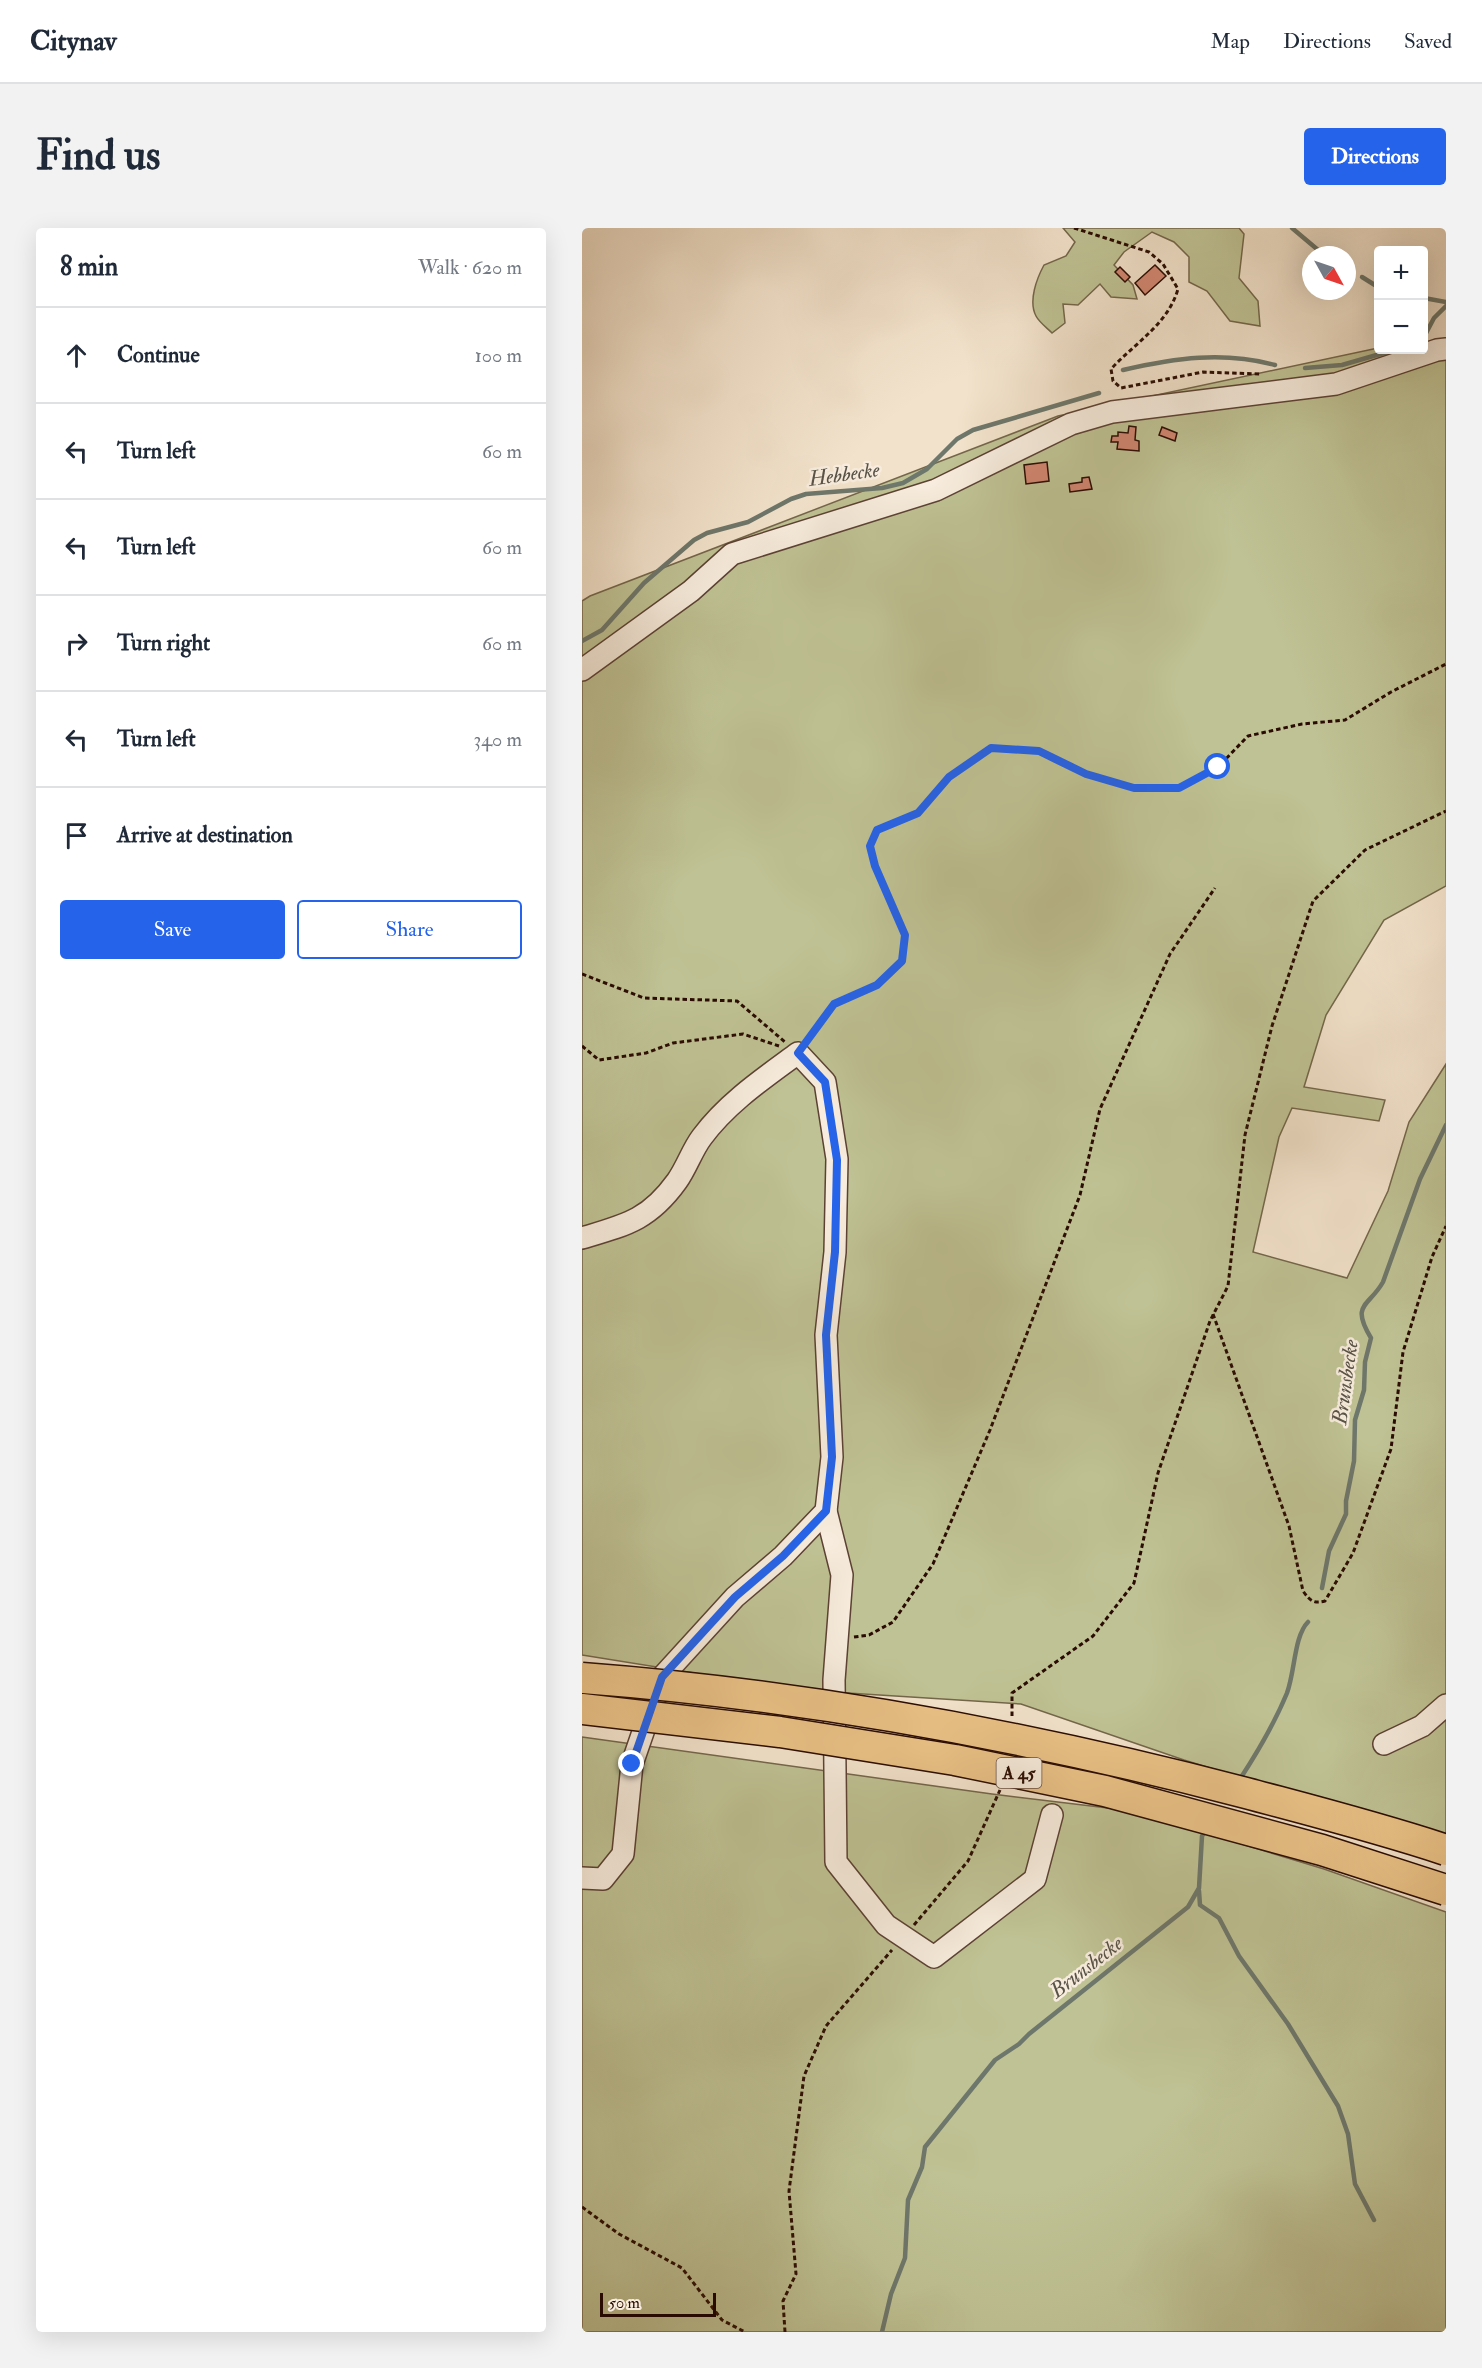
<!DOCTYPE html>
<meta charset="utf-8">
<style>
:root{--surface:#fff;--page:#f2f2f3;--text:#1f2937;--muted:#747a83;--line:#e0e1e3;--accent:#2563eb}
body{margin:0;font-family:"IM FELL Double Pica",serif;background:var(--page);color:var(--text)}
.controls{position:absolute;right:18px;top:18px;display:grid;overflow:hidden;border-radius:6px;box-shadow:0 6px 24px #0002}
.controls button{width:54px;height:54px;display:grid;place-items:center;padding:0;border:0;border-bottom:2px solid var(--line);background:var(--surface);color:var(--text);font:30px sans-serif}
.compass{position:absolute;left:720px;top:18px;width:54px;height:54px;border-radius:50%;background:var(--surface);box-shadow:0 6px 24px #0002;rotate:130deg}
.scale{position:absolute;left:18px;bottom:15px;width:116px;box-sizing:border-box;padding-left:6px;border:3px solid #2a0b01;border-top:0;font-size:16px;line-height:21px;white-space:nowrap;color:#2a0b01;-webkit-text-stroke:4px #f7ecdd;paint-order:stroke}
.stop{position:absolute;width:18px;height:18px;margin:-14px;border:4px solid #2563eb;border-radius:50%;background:#fff}
.stop.end{background:#2563eb;border-color:#fff;box-shadow:0 2px 6px #0008}
.list{margin:0;padding:0;list-style:none}
h2{display:flex;justify-content:space-between;align-items:center;height:78px;margin:0;padding:0 24px;font-size:26px}
h2 small{font-size:20px;font-weight:400;color:var(--muted)}
.list li{display:grid;grid-template-columns:39px 1fr auto;gap:18px;align-items:center;box-sizing:border-box;height:96px;padding:0 24px;border-top:2px solid var(--line)}
.list b{display:block;font-size:22px;white-space:nowrap}
.list em{font-size:20px;font-style:normal;color:var(--muted)}
.actions{display:flex;gap:12px;padding:18px 24px}
.actions a{flex:1;padding:14px 0;border:2px solid var(--accent);border-radius:6px;text-align:center;font-size:21px;color:var(--accent)}
.actions .main{background:var(--accent);color:#fff}
.icon{flex:none;width:33px;height:33px;fill:none;stroke:currentColor;stroke-width:2;stroke-linecap:round;stroke-linejoin:round}
.map{position:relative;flex:none;width:864px;height:2104px;overflow:hidden;border-radius:6px}
header{display:flex;align-items:center;gap:36px;box-sizing:border-box;height:84px;padding:0 30px;background:var(--surface);border-bottom:2px solid var(--line)}
header strong{font-size:28px}
nav{display:flex;gap:33px;margin-inline-start:auto;font-size:21px}
.intro{display:flex;align-items:center;justify-content:space-between;box-sizing:border-box;height:144px;padding:0 36px}
h1{margin:0;font-size:42px}
.button{padding:15px 27px;border-radius:6px;background:var(--accent);color:#fff;font-size:21px;font-weight:700}
main{display:flex;gap:36px;padding:0 36px}
aside{flex:1;background:var(--surface);border-radius:6px;box-shadow:0 6px 24px #0002}
.map>svg:first-child{display:block}
</style>
<header>
<strong>Citynav</strong>
<nav><a>Map</a><a>Directions</a><a>Saved</a></nav>
</header>
<div class="intro"><h1>Find us</h1><a class="button">Directions</a></div>
<main>
<aside>
<h2>8 min<small>Walk · 620 m</small></h2>
<ul class="list">
<li><svg class="icon" aria-label="ahead" viewBox="0 0 24 24"><path d="M12 20V5M6 11l6-6 6 6"/></svg><div><b>Continue</b></div><em>100 m</em></li>
<li><svg class="icon" aria-label="left" viewBox="0 0 24 24"><path d="M17 20v-9H6M10 6l-5 5 5 5"/></svg><div><b>Turn left</b></div><em>60 m</em></li>
<li><svg class="icon" aria-label="left" viewBox="0 0 24 24"><path d="M17 20v-9H6M10 6l-5 5 5 5"/></svg><div><b>Turn left</b></div><em>60 m</em></li>
<li><svg class="icon" aria-label="right" viewBox="0 0 24 24"><path d="M7 20v-9h11M14 6l5 5-5 5"/></svg><div><b>Turn right</b></div><em>60 m</em></li>
<li><svg class="icon" aria-label="left" viewBox="0 0 24 24"><path d="M17 20v-9H6M10 6l-5 5 5 5"/></svg><div><b>Turn left</b></div><em>340 m</em></li>
<li><svg class="icon" aria-label="arrive" viewBox="0 0 24 24"><path d="M6 21V4h12l-3 4 3 4H6"/></svg><div><b>Arrive at destination</b></div></li>
</ul>
<div class="actions"><a class="main">Save</a><a>Share</a></div>
</aside>
<div class="map">
<svg width="864" height="2104" viewBox="0 0 864 2104">
<rect width="100%" height="100%" fill="#f2e2cb"/>
<filter id="stains"><feTurbulence type="fractalNoise" baseFrequency=".00333" numOctaves="4"/><feColorMatrix values="0 0 0 0 .2 0 0 0 0 .09 0 0 0 0 .02 0 0 0 .5 -.17"/></filter>
<radialGradient id="worn" r=".72"><stop offset=".6" stop-color="#630" stop-opacity="0"/><stop offset="1" stop-color="#630" stop-opacity=".3"/></radialGradient>
<g fill="#bfc294" stroke="#74664a" stroke-width="1.5">
<path d="M481 0H657L662 6 657 50 676 73 678 98 648 93 625 63 607 54V29L592 14 570 4 542 24 532 37 551 57 555 71 529 69 518 56 496 77 481 76 483 95 470 105C465 100 457 94 454 88 446 73 455 50 462 37L484 28 493 14Z"/>
<polygon points="864,113 864,658 802,692 744,787 722,859 803,872 797,893 710,880 697,909 671,1024 765,1050 806,963 827,894 864,836 864,1612 602,1532 439,1476 218,1462 0,1427 0,373 8,368 476,188 796,120 842,122 842,115"/>
<polygon points="0,1509 410,1566 551,1583 742,1641 864,1684 864,2104 0,2104"/>
</g>
<g fill="none" stroke-linecap="round" stroke-linejoin="round">
<g stroke="#6e776b" stroke-width="4.5">
<polyline points="710,0 742,27"/>
<polyline points="780,49 796,59"/>
<polyline points="842,70 864,74"/>
<polyline points="842,109 852,90 864,78"/>
<polyline points="723,140 760,137 812,122"/>
<path d="M541 142C593 130 641 123 693 137"/>
<polyline points="0,413 20,402 62,355 112,312 125,305 166,294 209,271 224,266 300,260 321,255 345,241 375,211 391,202 517,165"/>
<path d="M740 1360 747 1323 764 1286V1273L772 1233 773 1192 782 1162 783 1134 789 1110C768 1075 787 1079 801 1054L838 951 864 897"/>
<path d="M658 1551C675 1525 693 1494 705 1465 713 1444 712 1408 726 1394"/>
<polyline points="617,1663 618,1677 637,1690 657,1728 706,1796 756,1878 766,1906 773,1956 792,1992"/>
<polyline points="300,2104 309,2066 323,2030 326,1972 340,1939 343,1919 413,1832 437,1816 447,1806 606,1679 617,1660 620,1608 625,1601"/>
</g>
</g>
<g fill="#d18671" stroke="#2a0b01" stroke-width="1.5">
<polygon points="573,37 584,48 563,67 553,55"/>
<polygon points="538,39 548,49 543,54 533,44"/>
<polygon points="547,198 554,199 553,212 557,213 557,223 535,221 536,214 529,214 530,208 536,208 536,204 546,205"/>
<polygon points="580,199 595,205 593,213 577,207"/>
<polygon points="465,234 467,253 444,256 442,237"/>
<polygon points="507,249 510,261 488,264 487,256 500,254 500,250"/>
</g>
<g fill="none" stroke-linecap="round" stroke-linejoin="round">
<defs>
<g id="minor">
<polyline points="0,442 109,363 150,326 354,262 489,196 530,184 754,156 855,122 864,121"/>
<path d="M0 1010C44 997 67 992 95 953 105 939 110 922 120 909 145 875 182 850 216 825L243 854 255 931 253 1024 244 1107 250 1229 244 1283 201 1328 153 1369 80 1449 50 1536 41 1626 21 1651 0 1650"/>
<polyline points="244,1283 260,1347 252,1452 254,1634 304,1697 352,1729 453,1651 470,1587"/>
<polyline points="802,1516 840,1498 864,1477"/>
</g>
</defs>
<use href="#minor" stroke="#5c4134" stroke-width="24"/>
<g stroke="#2a0b01" stroke-width="3" stroke-dasharray="4.5 3" stroke-linecap="butt">
<path d="M492 0 567 24 581 36 596 61C586 96 553 115 529 141L531 153 539 160 621 144 678 146"/>
<polyline points="0,746 62,770 155,773 203,814"/>
<polyline points="226,812 252,776 295,757 320,733 323,707 293,638 288,618 295,602 336,585 367,549 409,520 457,523 504,545 552,560 597,560 636,539 666,508 720,496 763,492 809,464 864,436"/>
<polyline points="0,818 17,832 64,825 91,815 161,806 197,818"/>
<path d="M631 1086 707 1298 721 1363C728 1373 732 1376 743 1373L771 1325 809 1221 821 1124 850 1029 864 998"/>
<polyline points="272,1409 287,1407 311,1394 351,1336 408,1202 498,967 518,881 588,726 633,660"/>
<polyline points="430,1488 430,1465 511,1408 552,1355 576,1245 628,1093 646,1058 663,907 690,798 731,673 783,622 864,583"/>
<polyline points="332,1697 386,1633 418,1562"/>
<polyline points="0,1979 37,2006 100,2040 140,2092 163,2104"/>
<polyline points="203,2104 201,2073 214,2046 207,1963 222,1848 244,1798 310,1722"/>
</g>
<use href="#minor" stroke="#f7ecdd" stroke-width="21"/>
<defs>
<g id="highway-bridge">
<path d="M0 1450C224 1467 447 1508 664 1565 731 1583 798 1600 864 1622"/>
<polyline points="0,1481 198,1504 373,1532 523,1563 740,1622 864,1662"/>
</g>
</defs>
<use href="#highway-bridge" stroke="#2a0b01" stroke-width="33" stroke-linecap="butt"/>
<use href="#highway-bridge" stroke="#e9c186" stroke-width="30"/>
</g>
<g fill="none" stroke-linecap="round" stroke-linejoin="round">
<polyline stroke="#2563eb" stroke-width="8" points="50,1536 80,1449 153,1369 201,1328 244,1283 250,1229 244,1107 253,1024 255,932 243,854 216,825 252,776 295,757 320,733 323,707 293,638 288,618 295,602 336,585 367,549 409,520 457,523 504,546 552,560 597,560 636,539"/>
</g>
<g text-anchor="middle" stroke-width="5" stroke-linejoin="round" paint-order="stroke">
<rect fill="#f7ecdd" stroke="#684e43" stroke-width="1.5" x="414.5" y="1530" width="45" height="30" rx="4.5"/>
<g font-size="18" font-weight="bold" fill="#2a0b01">
<text x="437" y="1551">A 45</text>
</g>
<g font-size="21" font-style="italic" fill="#585347" stroke="#f7ecdd">
<text transform="translate(262 246) rotate(-8)" y="7">Hebbecke</text>
<text transform="translate(763 1154) rotate(-82)" y="7">Brunsbecke</text>
<text transform="translate(504 1739) rotate(-38)" y="7">Brunsbecke</text>
</g>
</g>
<rect width="100%" height="100%" filter="url(#stains)"/>
<rect width="100%" height="100%" fill="url(#worn)"/>
</svg>
<div class="controls">
<button>+</button>
<button>−</button>
</div>
<svg class="compass" viewBox="-18 -18 36 36"><path d="M0-13l5 13h-10z" fill="#e53935"/><path d="M0 13l5-13h-10z" fill="#747a83"/></svg>
<div class="scale">50 m</div>
<div class="stop" style="left:636px;top:539px"></div>
<div class="stop end" style="left:50px;top:1536px"></div>
</div>
</main>
